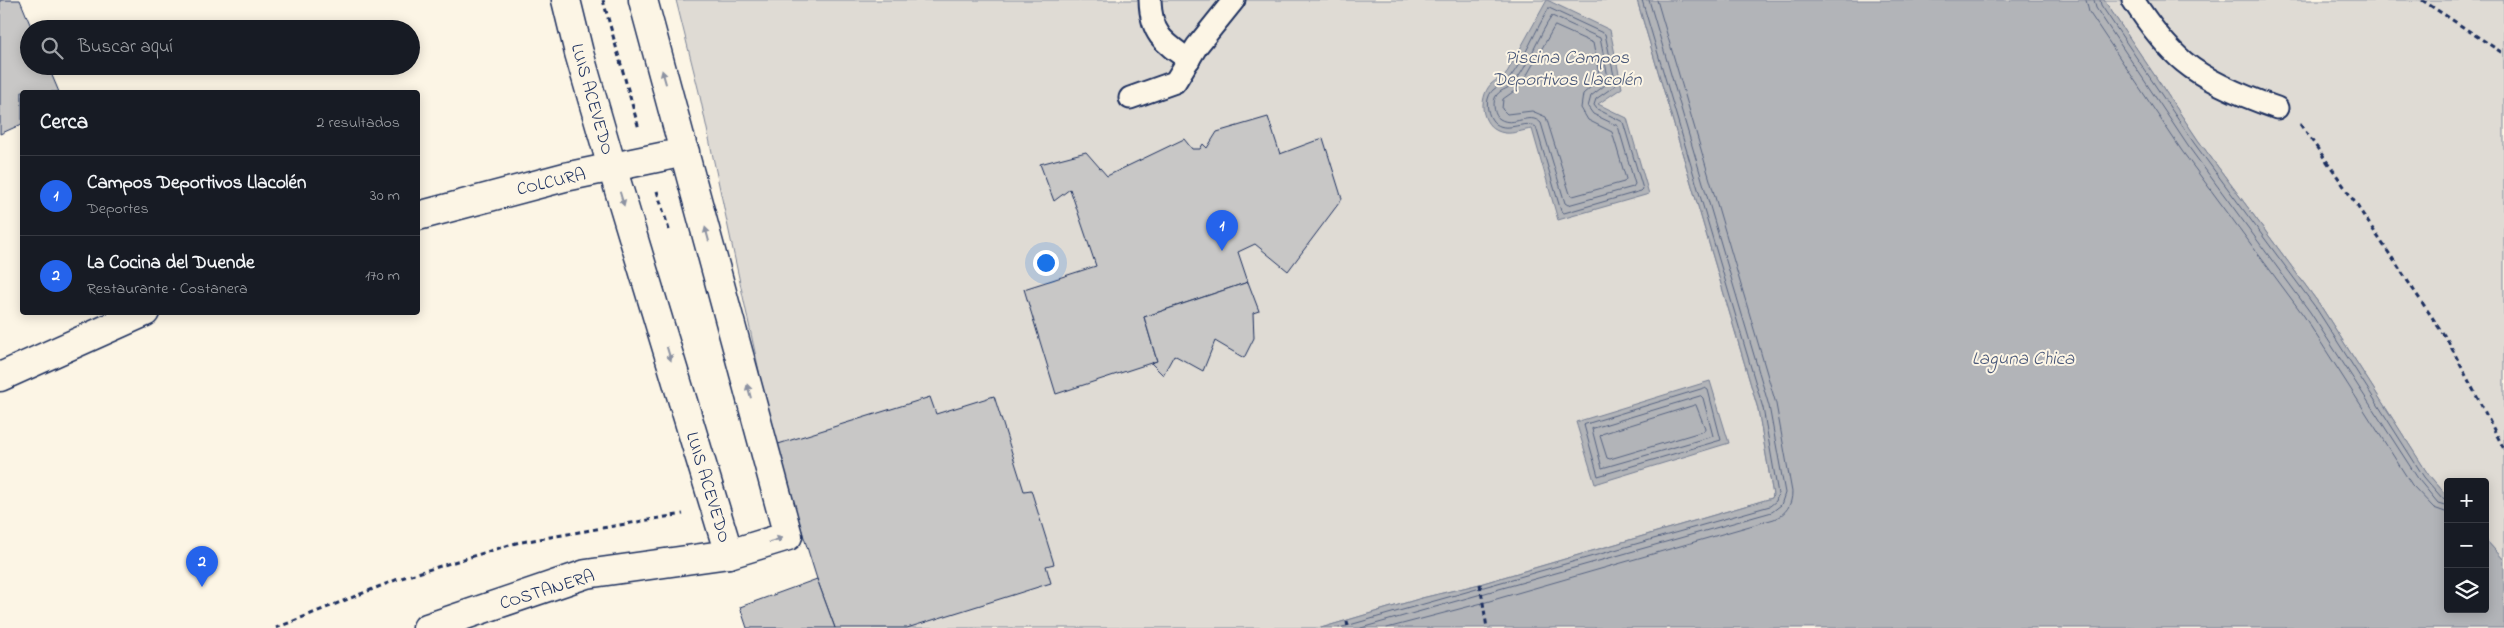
<!DOCTYPE html>
<html lang="es">
<meta charset="utf-8">
<style>
:root{--surface:#171b24;--page:#20242c;--text:#f1f3f6;--muted:#9ea1a6;--line:#363941;--accent:#2563eb}
body{margin:0;font-family:"Indie Flower",sans-serif;background:var(--page);color:var(--text)}
.controls{position:absolute;right:15px;bottom:15px;display:grid;overflow:hidden;border-radius:5px;box-shadow:0 2px 12px #0003}
.controls button{width:45px;height:45px;display:grid;place-items:center;padding:0;border:0;border-bottom:1px solid var(--line);background:var(--surface);color:var(--text);font:25px sans-serif}
.you{position:absolute;left:1045px;top:262px;width:18px;height:18px;margin:-12px;border:4px solid #fff;border-radius:50%;background:#1a73e8;box-shadow:0 0 0 8px #1a73e833}
.badge{display:grid;place-items:center;width:32px;height:32px;border-radius:50%;background:var(--accent);color:#fff;font-size:16px;font-weight:700}
.pin{position:absolute;translate:-50% -41px;filter:drop-shadow(0 1px 2px #0008)}
.pin::after{content:'';position:absolute;top:26px;width:18px;height:15px;background:inherit;clip-path:polygon(0 0,100% 0,50% 100%)}
.list{margin:0;padding:0;list-style:none}
h2{display:flex;justify-content:space-between;align-items:center;height:65px;margin:0;padding:0 20px;font-size:21px}
h2 small{font-size:16px;font-weight:400;color:var(--muted)}
.list li{display:grid;grid-template-columns:32px 1fr auto;gap:15px;align-items:center;box-sizing:border-box;height:80px;padding:0 20px;border-top:1px solid var(--line)}
.list b{display:block;font-size:19px;white-space:nowrap}
.list p{margin:0;font-size:16px;white-space:nowrap;color:var(--muted)}
.list em{font-size:16px;font-style:normal;color:var(--muted)}
.icon{flex:none;width:28px;height:28px;fill:none;stroke:currentColor;stroke-width:2;stroke-linecap:round;stroke-linejoin:round}
.map{position:relative;flex:none;width:2504px;height:628px;overflow:hidden}
.search{position:absolute;background:var(--surface);box-shadow:0 2px 12px #0003;left:20px;top:20px;width:400px;height:55px;display:flex;align-items:center;gap:12px;box-sizing:border-box;padding:0 18px;border-radius:28px;color:var(--muted);font-size:19px}
.panel{position:absolute;background:var(--surface);box-shadow:0 2px 12px #0003;left:20px;top:90px;width:400px;height:225px;border-radius:5px}
.map>svg:first-child{display:block}
</style>
<div class="map">
<svg width="2504" height="628" viewBox="0 0 2504 628">
<rect width="100%" height="100%" fill="#fcf5e5"/>
<filter id="ink" filterUnits="userSpaceOnUse"><feTurbulence type="fractalNoise" baseFrequency=".02" numOctaves="2"/><feDisplacementMap in="SourceGraphic" scale="10" xChannelSelector="R" yChannelSelector="G"/><feConvolveMatrix kernelMatrix="1 2 1 2 8 2 1 2 1" color-interpolation-filters="sRGB"/></filter>
<g filter="url(#ink)">
<g fill="#dfdbd4" stroke="#7d8599">
<polygon points="676,0 1637,0 1758,409 1773,495 1772,498 1480,584 1422,598 1321,628 872,628 775,445 699,92"/>
<polygon points="2104,0 2504,0 2504,560 2485,539 2485,482 2448,482 2448,497 2428,474 2320,305 2198,140"/>
</g>
<g fill="#b2b4b8" stroke="#767f94">
<path d="M1547 0 1610 30 1622 88 1598 104 1627 118 1649 194 1558 220 1532 129C1523 130 1514 134 1505 133 1481 130 1477 99 1491 84 1495 80 1501 78 1505 76Z"/>
<polygon points="1637,0 2104,0 2198,140 2320,305 2428,474 2448,497 2448,609 2485,609 2485,539 2504,560 2504,628 1321,628 1422,598 1480,584 1772,498 1773,495 1758,409"/>
<polygon points="1710,381 1729,443 1595,484 1576,422"/>
</g>
<g fill="none" stroke-linecap="round" stroke-linejoin="round">
<g stroke="#576482" stroke-width="1">
<polyline points="2086,0 2089,12 2182,151 2304,316 2412,485 2434,508 2448,513"/>
<polyline points="2094,0 2096,8 2188,146 2310,312 2419,480 2438,503 2448,506"/>
<polyline points="2100,0 2101,5 2194,143 2316,308 2424,477 2442,498 2448,499"/>
<path d="M1549 8 1605 34 1616 85 1596 99 1594 105 1597 109 1623 122 1643 189 1641 191 1564 213 1561 211 1536 127C1525 119 1509 133 1496 124 1489 119 1486 107 1488 99 1491 86 1502 87 1509 79 1524 60 1536 29 1549 8Z"/>
<path d="M1552 16 1600 38 1609 82 1591 96 1588 107 1593 114 1618 126 1635 184 1633 187 1568 205 1565 203 1541 123C1529 111 1514 128 1500 119 1494 116 1493 104 1495 98 1499 89 1507 90 1513 84 1527 69 1539 34 1552 16Z"/>
<polygon points="1555,26 1593,43 1600,79 1583,94 1581,108 1588,120 1612,132 1626,179 1624,182 1573,196 1570,194 1546,117 1532,111 1507,114 1502,109 1503,99 1520,87"/>
<polygon points="1705,388 1708,390 1721,440 1598,476 1584,425"/>
<polygon points="1701,396 1703,398 1713,436 1602,468 1592,429"/>
<polygon points="1696,405 1705,428 1704,431 1610,459 1607,458 1600,436 1602,434"/>
<polyline points="1339,628 1770,506 1776,501 1778,494 1763,408 1642,0"/>
<polyline points="1361,628 1772,512 1781,505 1785,493 1769,406 1649,0"/>
<path d="M1387 628 1486 602 1774 519C1786 514 1792 505 1792 492L1776 404 1657 0"/>
</g>
</g>
<g fill="#c8c7c6" stroke="#1b2f5e">
<polygon points="0,0 20,0 32,29 29,29 29,66 48,66 59,92 22,92 22,124 0,134"/>
<polygon points="1268,117 1280,154 1323,138 1342,199 1288,271 1255,244 1238,252 1248,282 1144,317 1157,361 1056,394 1024,289 1096,266 1070,189 1054,201 1040,164 1086,152 1107,176 1184,139 1192,149 1200,149 1203,144 1207,148 1217,132"/>
<polygon points="1248,282 1259,311 1253,313 1254,338 1244,358 1215,341 1203,371 1174,355 1163,375 1151,363 1157,361 1144,317"/>
<polygon points="994,396 1024,491 1031,490 1054,564 1046,566 1051,583 907,628 835,628 817,579 775,445 930,397 936,414"/>
<polygon points="817,579 835,628 747,628 740,607"/>
</g>
<g fill="none" stroke-linecap="round" stroke-linejoin="round">
<defs>
<g id="lane">
<path d="M1150 0C1151 34 1163 42 1189 60"/>
<path d="M2133 0C2146 20 2166 47 2184 62 2208 82 2248 98 2277 108"/>
<polyline points="1130,98 1175,82 1197,46 1234,0"/>
</g>
<g id="street">
<polyline points="418,216 565,177 685,152"/>
<polyline points="0,377 145,312"/>
</g>
<g id="secondary">
<polyline points="566,0 579,53 612,167 729,554"/>
<polyline points="427,628 586,574 729,554 788,536 643,0"/>
</g>
</defs>
<use href="#lane" stroke="#1b2f5e" stroke-width="25"/>
<use href="#street" stroke="#1b2f5e" stroke-width="31"/>
<use href="#secondary" stroke="#1b2f5e" stroke-width="31"/>
<g stroke="#1b2f5e" stroke-width="3" stroke-dasharray="5 4" stroke-linecap="butt">
<polyline points="603,0 639,129"/>
<polyline points="2422,0 2504,54"/>
<polyline points="2300,124 2333,170 2448,341 2504,449"/>
<polyline points="657,191 670,233"/>
<polyline points="1480,584 1487,628"/>
<polyline points="1347,621 1348,628"/>
<polyline points="276,628 398,579 516,543 683,514"/>
</g>
<use href="#lane" stroke="#fcf5e5" stroke-width="21"/>
<use href="#street" stroke="#fcf5e5" stroke-width="28"/>
<use href="#secondary" stroke="#fcf5e5" stroke-width="28"/>
</g>
<defs><path id="oneway-solid" d="M-6-.8H1V-3.2L6.5 0L1 3.2V.8H-6Z" transform="scale(1.25)"/></defs>
<g fill="#8c92a2">
<use href="#oneway-solid" transform="translate(664 77) rotate(-106)"/>
<use href="#oneway-solid" transform="translate(622 199) rotate(73)"/>
<use href="#oneway-solid" transform="translate(707 234) rotate(-105)"/>
<use href="#oneway-solid" transform="translate(669 354) rotate(73)"/>
<use href="#oneway-solid" transform="translate(749 391) rotate(-105)"/>
<use href="#oneway-solid" transform="translate(776 540) rotate(-18)"/>
</g>
</g>
<g text-anchor="middle" stroke-width="4" stroke-linejoin="round" paint-order="stroke">
<g font-size="18" fill="#1b2f5e" stroke="#fcf5e5">
<text transform="translate(593 99) rotate(74)" y="6">LUIS ACEVEDO</text>
<text transform="translate(551 181) rotate(-13)" y="6">COLCURA</text>
<text transform="translate(709 487) rotate(73)" y="6">LUIS ACEVEDO</text>
<text transform="translate(547 589) rotate(-17)" y="6">COSTANERA</text>
</g>
<g font-size="19" font-style="italic" fill="#485779" stroke="#fcf5e5">
<text x="1567" y="63">Piscina Campos<tspan x="1567" dy="22">Deportivos Llacolén</tspan></text>
<text x="2023" y="364">Laguna Chica</text>
</g>
</g>
</svg>
<div class="controls">
<button>+</button>
<button>−</button>
<button><svg class="icon" aria-label="layers" viewBox="0 0 24 24"><path d="M12 4l9 5-9 5-9-5zM3 14l9 5 9-5"/></svg></button>
</div>
<div class="you"></div>
<div class="pin badge" style="left:1222px;top:251px">1</div>
<div class="pin badge" style="left:202px;top:587px">2</div>
<div class="search"><svg class="icon" aria-label="search" viewBox="0 0 24 24"><circle cx="10" cy="10" r="6"/><path d="M15 15l6 6"/></svg>Buscar aquí</div>
<section class="panel">
<h2>Cerca<small>2 resultados</small></h2>
<ul class="list">
<li><span class="badge">1</span><div><b>Campos Deportivos Llacolén</b><p>Deportes</p></div><em>30 m</em></li>
<li><span class="badge">2</span><div><b>La Cocina del Duende</b><p>Restaurante · Costanera</p></div><em>170 m</em></li>
</ul>
</section>
</div>
